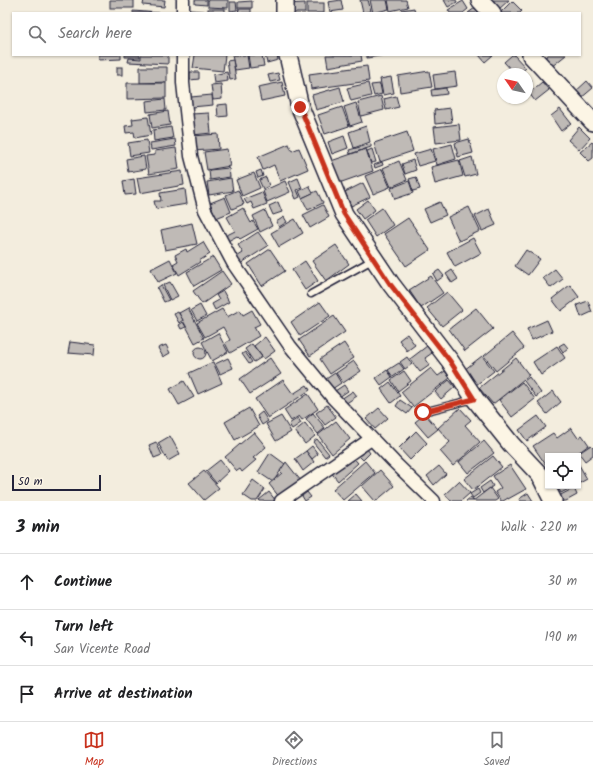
<!DOCTYPE html>
<meta charset="utf-8">
<style>
:root{--surface:#fff;--page:#f2f2f2;--text:#202124;--muted:#757577;--line:#e0e0e0;--accent:#c8321e}
body{margin:0;font-family:Kalam,sans-serif;background:var(--page);color:var(--text)}
.controls{position:absolute;right:12px;bottom:12px;display:grid;overflow:hidden;border-radius:0px;box-shadow:0 1px 3px #0004}
.controls button{width:36px;height:36px;display:grid;place-items:center;padding:0;border:0;border-bottom:1px solid var(--line);background:var(--surface);color:var(--text);font:20px sans-serif}
.compass{position:absolute;left:497px;top:68px;width:36px;height:36px;border-radius:50%;background:var(--surface);box-shadow:0 1px 3px #0004;rotate:304deg}
.scale{position:absolute;left:12px;bottom:10px;width:89px;box-sizing:border-box;padding-left:4px;border:2px solid #22223b;border-top:0;font-size:11px;line-height:14px;white-space:nowrap;color:#22223b;-webkit-text-stroke:3px #fcf5e5;paint-order:stroke}
.stop{position:absolute;width:12px;height:12px;margin:-9px;border:3px solid #c8321e;border-radius:50%;background:#fff}
.stop.end{background:#c8321e;border-color:#fff;box-shadow:0 1px 4px #0008}
.list{margin:0;padding:0;list-style:none}
h2{display:flex;justify-content:space-between;align-items:center;height:52px;margin:0;padding:0 16px;font-size:17px}
h2 small{font-size:13px;font-weight:400;color:var(--muted)}
.list li{display:grid;grid-template-columns:26px 1fr auto;gap:12px;align-items:center;box-sizing:border-box;height:56px;padding:0 16px;border-top:1px solid var(--line)}
.list b{display:block;font-size:15px;white-space:nowrap}
.list p{margin:0;font-size:13px;white-space:nowrap;color:var(--muted)}
.list em{font-size:13px;font-style:normal;color:var(--muted)}
.icon{flex:none;width:22px;height:22px;fill:none;stroke:currentColor;stroke-width:2;stroke-linecap:round;stroke-linejoin:round}
.map{position:relative;flex:none;width:593px;height:501px;overflow:hidden}
.search{position:absolute;background:var(--surface);box-shadow:0 1px 3px #0004;left:12px;right:12px;top:12px;height:44px;display:flex;align-items:center;gap:10px;box-sizing:border-box;padding:0 14px;border-radius:0px;color:var(--muted);font-size:15px}
.sheet{height:220px;background:var(--surface)}
nav{display:flex;justify-content:space-around;align-items:center;box-sizing:border-box;height:56px;border-top:1px solid var(--line);background:var(--surface);font-size:11px;color:var(--muted)}
nav a{display:grid;justify-items:center;gap:2px}
nav .on{color:var(--accent)}
.map>svg:first-child{display:block}
</style>
<div class="map">
<svg width="593" height="501" viewBox="0 0 593 501">
<rect width="100%" height="100%" fill="#f3edde"/>
<filter id="ink" filterUnits="userSpaceOnUse"><feTurbulence type="fractalNoise" baseFrequency=".025" numOctaves="2"/><feDisplacementMap in="SourceGraphic" scale="8" xChannelSelector="R" yChannelSelector="G"/><feConvolveMatrix kernelMatrix="1 2 1 2 8 2 1 2 1" color-interpolation-filters="sRGB"/></filter>
<g filter="url(#ink)">
<g fill="#bfbab6" stroke="#22223b">
<rect x="110" y="0" width="24" height="8"/>
<polygon points="144,0 165,0 164,7 143,5"/>
<polygon points="195,0 207,0 207,5 195,4"/>
<polygon points="208,0 228,0 228,8 208,7"/>
<polygon points="341,0 343,10 330,12 328,2"/>
<polygon points="360,0 368,0 371,11 363,13"/>
<polygon points="370,0 387,0 389,9 373,13"/>
<polygon points="388,0 406,0 408,7 390,11"/>
<polygon points="444,0 456,0 457,2 448,7"/>
<polygon points="489,0 509,0 498,10"/>
<polygon points="252,1 252,8 238,8 238,2"/>
<polygon points="463,1 468,9 463,13 450,13 448,10"/>
<polygon points="512,1 522,11 520,13 500,13"/>
<polygon points="230,2 236,2 237,10 230,11"/>
<polygon points="305,3 305,13 278,13 285,4"/>
<rect x="307" y="3" width="17" height="10"/>
<polygon points="414,8 415,13 403,13 402,10"/>
<polygon points="475,8 479,13 468,13"/>
<rect x="208" y="9" width="17" height="4"/>
<polygon points="238,9 251,9 251,13 229,13 239,12"/>
<polygon points="191,10 203,11 203,13 191,13"/>
<polygon points="133,11 159,13 133,13"/>
<polygon points="98,55 121,55 121,59 98,60"/>
<rect x="125" y="55" width="15" height="2"/>
<polygon points="141,55 168,55 168,64 128,62 129,58 141,59"/>
<polygon points="195,55 225,55 223,71 193,68"/>
<polygon points="232,55 247,55 249,68 235,70"/>
<polygon points="248,55 262,55 264,66 250,68"/>
<polygon points="265,55 277,55 278,60 267,63"/>
<polygon points="326,55 361,55 362,61 328,67"/>
<polygon points="367,55 385,55 367,58"/>
<polygon points="479,55 493,55 485,62"/>
<polygon points="512,55 514,55 526,68 519,74 515,74 504,62"/>
<polygon points="548,55 566,55 551,67 544,58"/>
<polygon points="233,60 236,79 230,80 227,61"/>
<polygon points="367,66 369,81 311,89 309,74"/>
<rect x="117" y="67" width="5" height="8"/>
<polygon points="140,67 167,67 167,82 140,83"/>
<polygon points="429,71 432,87 400,92 398,76"/>
<polygon points="190,72 199,72 199,79 190,80"/>
<polygon points="227,72 228,81 214,83 213,75"/>
<polygon points="455,72 457,86 435,89 433,75"/>
<polygon points="278,73 280,80 270,82 268,75"/>
<polygon points="527,75 532,81 527,85"/>
<polygon points="391,77 394,93 383,95 380,79"/>
<polygon points="587,81 593,88 580,99 574,93"/>
<polygon points="282,82 285,96 261,101 258,87"/>
<polygon points="542,82 549,90 535,101 529,93"/>
<polygon points="127,83 166,83 166,98 127,99"/>
<polygon points="368,83 371,96 351,101 347,88"/>
<polygon points="221,84 222,99 213,100 211,85"/>
<polygon points="380,84 382,94 374,96 371,85"/>
<polygon points="340,87 344,102 316,110 312,95"/>
<polygon points="446,88 447,94 432,96 431,90"/>
<polygon points="212,95 213,105 192,107 191,97"/>
<polygon points="381,96 384,110 361,116 358,102"/>
<polygon points="396,96 399,107 386,110 384,99"/>
<polygon points="165,99 166,110 147,112 146,101"/>
<polygon points="356,103 362,122 350,126 344,107"/>
<polygon points="227,104 228,116 218,117 217,105"/>
<polygon points="342,107 349,126 325,134 318,115"/>
<polygon points="450,108 452,122 435,124 434,110"/>
<polygon points="560,109 571,123 561,131 551,116"/>
<polygon points="168,111 170,125 152,128 150,114"/>
<polygon points="209,113 211,133 193,135 191,114"/>
<polygon points="148,117 151,135 135,138 134,132 126,133 125,126 133,125 132,119"/>
<polygon points="459,124 461,140 436,143 434,127"/>
<polygon points="366,126 370,142 354,148 349,132"/>
<polygon points="171,127 173,138 154,141 153,130"/>
<polygon points="579,127 590,138 579,150 568,140"/>
<polygon points="407,132 413,151 380,162 374,143"/>
<polygon points="218,134 219,149 194,151 193,136"/>
<polygon points="344,136 348,148 332,154 328,142"/>
<polygon points="175,139 176,146 151,150 150,143"/>
<polygon points="469,139 473,153 458,157 455,143"/>
<polygon points="147,140 149,153 130,156 128,143"/>
<polygon points="592,142 593,143 593,158 589,161 580,152"/>
<polygon points="289,144 292,151 299,148 308,169 280,181 274,165 263,170 258,157"/>
<polygon points="371,144 371,147 350,154 349,150"/>
<polygon points="452,144 456,159 437,165 433,149"/>
<polygon points="176,148 179,169 149,174 146,156 155,155 155,151"/>
<polygon points="227,149 230,166 207,170 204,152"/>
<polygon points="366,149 373,171 339,183 331,161"/>
<polygon points="372,149 376,162 371,163 367,151"/>
<polygon points="431,149 435,161 418,166 414,154"/>
<polygon points="144,156 146,169 128,172 126,159"/>
<polygon points="472,157 476,174 465,177 460,161"/>
<polygon points="413,160 416,170 405,174 402,164"/>
<polygon points="459,160 463,176 435,184 431,167"/>
<polygon points="399,161 407,180 391,187 383,168"/>
<polygon points="382,162 383,165 375,168 374,165"/>
<polygon points="229,168 230,177 210,180 209,170"/>
<polygon points="382,169 390,187 373,194 365,176"/>
<polygon points="261,170 263,176 258,178 256,172"/>
<polygon points="182,171 184,185 140,193 137,178"/>
<polygon points="254,173 260,188 242,196 236,180"/>
<polygon points="266,177 269,186 263,189 259,180"/>
<polygon points="416,177 420,189 413,191 409,179"/>
<polygon points="231,178 233,191 209,195 207,182"/>
<polygon points="298,178 302,188 297,190 300,197 296,199 289,182"/>
<polygon points="134,179 136,194 125,195 123,181"/>
<polygon points="285,181 290,192 267,202 263,191"/>
<polygon points="409,181 413,193 395,199 391,188"/>
<polygon points="363,183 370,197 351,206 345,192"/>
<polygon points="309,186 313,193 302,198 299,191"/>
<polygon points="185,189 187,204 156,209 154,201 161,201 160,193"/>
<polygon points="238,190 244,204 232,209 226,195"/>
<polygon points="317,191 323,203 308,210 302,198"/>
<polygon points="262,192 267,204 254,209 251,202 247,204 244,199"/>
<polygon points="225,197 231,212 216,218 210,203"/>
<polygon points="368,200 375,210 363,219 356,209"/>
<polygon points="278,202 282,212 273,215 269,206"/>
<polygon points="440,202 446,215 430,222 424,209"/>
<polygon points="323,205 329,217 310,228 303,215"/>
<polygon points="469,207 480,231 459,241 448,217"/>
<polygon points="243,208 251,223 253,221 258,229 240,239 237,236 228,241 225,236 235,231 227,217"/>
<polygon points="382,208 393,225 376,237 365,220"/>
<polygon points="489,209 496,225 482,231 475,216"/>
<polygon points="265,210 272,226 260,232 253,216"/>
<polygon points="284,217 287,222 279,227 276,222"/>
<polygon points="408,218 430,250 406,266 384,234"/>
<polygon points="295,219 303,233 279,247 271,233"/>
<polygon points="192,223 197,244 165,250 161,230"/>
<polygon points="258,232 268,246 240,264 235,258 243,253 238,245"/>
<polygon points="473,238 481,253 455,267 447,252"/>
<polygon points="203,242 210,254 199,261 200,262 179,275 173,264 178,261 175,255 186,249 187,252"/>
<polygon points="336,245 349,264 326,281 312,261"/>
<polygon points="270,249 285,271 262,286 248,264"/>
<polygon points="526,250 540,259 528,275 515,266"/>
<polygon points="213,257 221,270 194,286 187,272"/>
<polygon points="170,259 177,273 158,282 151,269"/>
<polygon points="305,261 318,281 305,290 292,270"/>
<polygon points="555,269 563,279 551,288 543,278"/>
<polygon points="439,270 444,276 437,281 433,274"/>
<polygon points="452,270 458,279 452,283 446,274"/>
<polygon points="222,271 231,284 202,304 193,291"/>
<polygon points="431,276 443,293 421,308 409,290"/>
<polygon points="170,282 178,296 170,300 163,285"/>
<polygon points="161,285 169,300 164,302 157,288"/>
<polygon points="570,285 579,297 561,311 552,299"/>
<polygon points="223,291 229,302 215,310 212,304 219,300 216,295"/>
<polygon points="447,292 462,310 442,326 427,308"/>
<polygon points="588,301 592,312 581,317 577,305"/>
<polygon points="320,302 330,316 300,336 291,322"/>
<polygon points="200,305 206,316 197,321 191,310"/>
<polygon points="188,308 204,338 195,343 179,313"/>
<polygon points="476,308 493,329 465,351 449,329"/>
<polygon points="222,309 227,317 240,310 243,315 252,310 260,324 254,327 259,336 230,353 225,343 230,340 223,327 205,337 197,323"/>
<polygon points="178,312 183,320 179,323 174,314"/>
<polygon points="334,316 345,332 310,356 299,340"/>
<polygon points="547,320 552,331 532,340 527,329"/>
<polygon points="183,322 186,327 181,329 179,325"/>
<polygon points="218,333 228,352 212,361 202,342"/>
<polygon points="512,333 524,348 496,371 484,356"/>
<polygon points="407,334 415,345 407,351 399,340"/>
<polygon points="265,337 275,351 264,359 254,346"/>
<polygon points="70,342 95,345 94,355 68,353"/>
<polygon points="344,343 354,358 330,374 320,359"/>
<polygon points="564,343 568,348 563,352 559,346"/>
<polygon points="252,344 262,357 254,362 245,349"/>
<polygon points="166,345 170,353 163,357 158,348"/>
<polygon points="427,346 432,353 425,358 430,365 420,372 410,359"/>
<polygon points="557,346 565,358 541,375 533,362"/>
<circle cx="200" cy="353" r="6"/>
<polygon points="245,352 252,362 249,364 242,354"/>
<polygon points="482,356 494,371 476,385 464,370"/>
<polygon points="407,357 412,364 405,369 400,362"/>
<polygon points="228,358 233,368 220,374 215,364"/>
<polygon points="270,358 281,374 250,394 240,379"/>
<polygon points="516,358 529,375 493,404 479,388"/>
<polygon points="354,361 361,371 343,383 336,373"/>
<polygon points="213,362 222,383 198,394 189,373"/>
<polygon points="399,363 404,369 393,377 388,370"/>
<polygon points="431,368 438,376 445,371 450,378 413,407 401,392"/>
<polygon points="387,370 392,377 381,385 376,378"/>
<polygon points="404,371 411,381 398,391 391,380"/>
<polygon points="335,373 341,383 332,389 326,379"/>
<polygon points="529,377 541,393 536,397 524,381"/>
<polygon points="283,380 293,394 307,385 310,390 268,418 255,399"/>
<polygon points="449,380 455,387 441,399 435,392"/>
<polygon points="184,381 194,397 179,405 170,389"/>
<polygon points="390,382 400,396 391,403 381,389"/>
<polygon points="522,382 535,399 512,417 499,400"/>
<polygon points="344,385 348,391 339,397 335,391"/>
<polygon points="353,391 357,396 345,404 341,399"/>
<polygon points="553,391 561,402 547,414 538,403"/>
<polygon points="308,394 318,409 302,420 299,416 291,421 284,410"/>
<polygon points="400,400 412,408 407,414 396,406"/>
<polygon points="327,405 336,417 325,425 316,413"/>
<polygon points="249,408 259,426 235,440 225,422"/>
<polygon points="379,408 388,418 375,429 366,419"/>
<polygon points="460,408 471,420 465,425 480,442 453,466 440,451 450,442 438,428"/>
<polygon points="262,412 268,421 262,425 257,416"/>
<polygon points="313,413 325,428 318,434 306,419"/>
<polygon points="425,414 438,429 428,437 415,422"/>
<polygon points="281,416 291,432 276,441 266,424"/>
<polygon points="538,416 546,427 527,441 519,430"/>
<polygon points="298,418 301,423 292,429 289,424"/>
<polygon points="336,421 350,439 332,454 318,435"/>
<polygon points="305,423 315,436 305,444 295,431"/>
<polygon points="571,428 578,438 582,435 589,445 574,456 548,456 548,468 533,446 553,433 557,438"/>
<polygon points="416,431 427,443 410,460 399,448"/>
<polygon points="254,432 266,447 253,458 256,460 242,472 240,469 237,471 225,457"/>
<polygon points="170,436 180,454 168,461 158,443"/>
<polygon points="317,439 329,454 325,457 313,442"/>
<polygon points="484,441 494,453 468,473 459,462"/>
<polygon points="156,442 162,455 154,458 149,445"/>
<polygon points="591,445 593,447 593,455 585,461 579,453"/>
<polygon points="312,446 318,454 312,459 306,451"/>
<polygon points="367,449 370,453 363,460 359,456"/>
<polygon points="306,451 314,462 303,471 295,459"/>
<polygon points="270,453 285,464 273,482 258,472"/>
<polygon points="349,453 358,463 338,481 329,470"/>
<polygon points="493,456 502,467 473,490 464,479"/>
<polygon points="220,460 229,471 216,483 206,471"/>
<polygon points="365,461 375,473 343,500 333,489"/>
<polygon points="286,462 301,481 280,498 269,484 282,473 280,471"/>
<polygon points="578,463 587,479 578,484"/>
<polygon points="510,465 526,489 508,499 508,498 503,501 501,501 495,492 501,488 493,476"/>
<polygon points="439,466 446,474 434,485 427,476"/>
<polygon points="380,470 394,486 376,501 375,501 362,486"/>
<polygon points="204,471 219,488 204,500 189,483"/>
<polygon points="253,480 265,489 257,501 252,501 243,495"/>
<polygon points="459,481 470,493 461,501 451,501 445,494"/>
<polygon points="490,481 493,486 483,493 480,488"/>
<polygon points="557,486 574,486 561,493"/>
<polygon points="490,488 498,499 495,501 466,501 471,497 473,501"/>
<polygon points="574,488 577,495 566,501 560,501 557,497"/>
<polygon points="478,489 480,493 473,498 470,494"/>
<polygon points="269,492 276,501 260,501 259,500"/>
<polygon points="307,492 311,497 305,501 302,496"/>
<polygon points="528,493 533,501 520,501 519,499"/>
<polygon points="356,494 362,501 348,501"/>
</g>
<g fill="none" stroke-linecap="round" stroke-linejoin="round">
<defs>
<g id="lane">
<polyline points="311,294 374,259"/>
<polyline points="423,412 474,399"/>
</g>
<g id="street">
<polyline points="183,0 183,13"/>
<polyline points="183,55 183,83 191,156 205,210 233,263 290,346 332,397 394,462 434,501"/>
<polyline points="281,501 371,439"/>
</g>
<g id="secondary">
<polyline points="285,0 285,13"/>
<polyline points="480,0 492,13"/>
<polyline points="288,55 300,107 344,214 391,284 450,361 475,399 511,444 540,475 553,501"/>
<polyline points="531,55 593,122"/>
</g>
</defs>
<use href="#lane" stroke="#22223b" stroke-width="9"/>
<use href="#street" stroke="#22223b" stroke-width="15"/>
<use href="#secondary" stroke="#22223b" stroke-width="20"/>
<use href="#lane" stroke="#fcf5e5" stroke-width="6"/>
<use href="#street" stroke="#fcf5e5" stroke-width="12"/>
<use href="#secondary" stroke="#fcf5e5" stroke-width="17"/>
</g>
</g>
<g fill="none" stroke-linecap="round" stroke-linejoin="round" filter="url(#ink)">
<polyline stroke="#c8321e" stroke-width="5" points="300,107 344,214 390,284 450,361 474,399 423,412"/>
</g>
</svg>
<div class="controls">
<button><svg class="icon" aria-label="locate" viewBox="0 0 24 24"><circle cx="12" cy="12" r="6"/><path d="M12 2v4M12 18v4M2 12h4M18 12h4"/></svg></button>
</div>
<svg class="compass" viewBox="-18 -18 36 36"><path d="M0-13l5 13h-10z" fill="#e53935"/><path d="M0 13l5-13h-10z" fill="#757577"/></svg>
<div class="scale">50 m</div>
<div class="stop" style="left:423px;top:412px"></div>
<div class="stop end" style="left:300px;top:107px"></div>
<div class="search"><svg class="icon" aria-label="search" viewBox="0 0 24 24"><circle cx="10" cy="10" r="6"/><path d="M15 15l6 6"/></svg>Search here</div>
</div>
<section class="sheet">
<h2>3 min<small>Walk · 220 m</small></h2>
<ul class="list">
<li><svg class="icon" aria-label="ahead" viewBox="0 0 24 24"><path d="M12 20V5M6 11l6-6 6 6"/></svg><div><b>Continue</b></div><em>30 m</em></li>
<li><svg class="icon" aria-label="left" viewBox="0 0 24 24"><path d="M17 20v-9H6M10 6l-5 5 5 5"/></svg><div><b>Turn left</b><p>San Vicente Road</p></div><em>190 m</em></li>
<li><svg class="icon" aria-label="arrive" viewBox="0 0 24 24"><path d="M6 21V4h12l-3 4 3 4H6"/></svg><div><b>Arrive at destination</b></div></li>
</ul>
</section>
<nav>
<a class="on"><svg class="icon" aria-label="map" viewBox="0 0 24 24"><path d="M3 6l6-2 6 2 6-2v14l-6 2-6-2-6 2zM9 4v14M15 6v14"/></svg>Map</a>
<a><svg class="icon" aria-label="directions" viewBox="0 0 24 24"><path d="M12 3l9 9-9 9-9-9zM9 14v-3h6M13 9l2 2-2 2"/></svg>Directions</a>
<a><svg class="icon" aria-label="saved" viewBox="0 0 24 24"><path d="M7 4h10v16l-5-4-5 4z"/></svg>Saved</a>
</nav>
